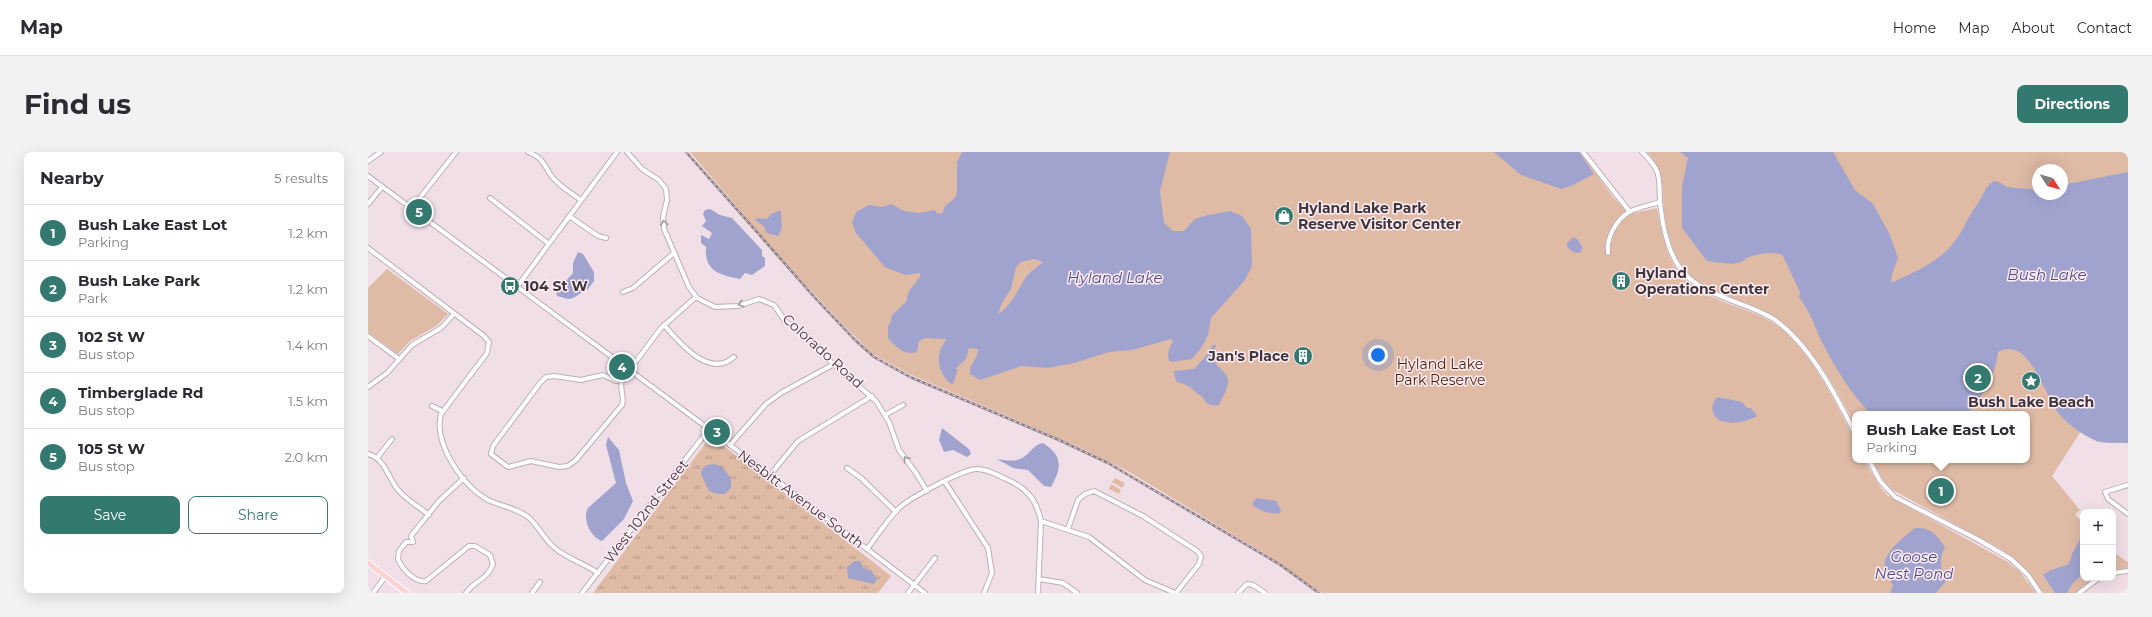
<!DOCTYPE html>
<meta charset="utf-8">
<style>
:root{--surface:#fff;--page:#f2f2f3;--text:#2b2b33;--muted:#7c7c81;--line:#e1e1e2;--accent:#34796f}
body{margin:0;font-family:Montserrat,sans-serif;background:var(--page);color:var(--text)}
.controls{position:absolute;right:12px;bottom:12px;display:grid;overflow:hidden;border-radius:8px;box-shadow:0 4px 16px #0002}
.controls button{width:36px;height:36px;display:grid;place-items:center;padding:0;border:0;border-bottom:1px solid var(--line);background:var(--surface);color:var(--text);font:20px sans-serif}
.compass{position:absolute;left:1664px;top:12px;width:36px;height:36px;border-radius:50%;background:var(--surface);box-shadow:0 4px 16px #0002;rotate:127deg}
.you{position:absolute;left:1010px;top:203px;width:14px;height:14px;margin:-10px;border:3px solid #fff;border-radius:50%;background:#1a73e8;box-shadow:0 0 0 6px #1a73e833}
.badge{display:grid;place-items:center;width:26px;height:26px;border-radius:50%;background:var(--accent);color:#fff;font-size:13px;font-weight:700}
.pin{position:absolute;translate:-50% -50%;border:2px solid #fff;box-shadow:0 1px 4px #0006}
.popup{position:absolute;left:1484px;top:259px;width:178px;height:52px;box-sizing:border-box;display:grid;place-content:center;border-radius:8px;background:var(--surface);filter:drop-shadow(0 1px 3px #0005);font-size:13px;white-space:nowrap;color:var(--muted)}
.popup b{font-size:15px;color:var(--text)}
.popup::after{content:'';position:absolute;left:50%;top:100%;margin-left:-8px;border:8px solid transparent;border-top-color:var(--surface)}
.list{margin:0;padding:0;list-style:none}
h2{display:flex;justify-content:space-between;align-items:center;height:52px;margin:0;padding:0 16px;font-size:17px}
h2 small{font-size:13px;font-weight:400;color:var(--muted)}
.list li{display:grid;grid-template-columns:26px 1fr auto;gap:12px;align-items:center;box-sizing:border-box;height:56px;padding:0 16px;border-top:1px solid var(--line)}
.list b{display:block;font-size:15px;white-space:nowrap}
.list p{margin:0;font-size:13px;white-space:nowrap;color:var(--muted)}
.list em{font-size:13px;font-style:normal;color:var(--muted)}
.actions{display:flex;gap:8px;padding:12px 16px}
.actions a{flex:1;padding:9px 0;border:1px solid var(--accent);border-radius:8px;text-align:center;font-size:14px;color:var(--accent)}
.actions .main{background:var(--accent);color:#fff}
.map{position:relative;flex:none;width:1760px;height:441px;overflow:hidden;border-radius:8px}
header{display:flex;align-items:center;gap:24px;box-sizing:border-box;height:56px;padding:0 20px;background:var(--surface);border-bottom:1px solid var(--line)}
header strong{font-size:19px}
nav{display:flex;gap:22px;margin-inline-start:auto;font-size:14px}
.intro{display:flex;align-items:center;justify-content:space-between;box-sizing:border-box;height:96px;padding:0 24px}
h1{margin:0;font-size:28px}
.button{padding:10px 18px;border-radius:8px;background:var(--accent);color:#fff;font-size:14px;font-weight:700}
main{display:flex;gap:24px;padding:0 24px}
aside{flex:1;background:var(--surface);border-radius:8px;box-shadow:0 4px 16px #0002}
.map>svg:first-child{display:block}
</style>
<header>
<strong>Map</strong>
<nav><a>Home</a><a>Map</a><a>About</a><a>Contact</a></nav>
</header>
<div class="intro"><h1>Find us</h1><a class="button">Directions</a></div>
<main>
<aside>
<h2>Nearby<small>5 results</small></h2>
<ul class="list">
<li><span class="badge">1</span><div><b>Bush Lake East Lot</b><p>Parking</p></div><em>1.2 km</em></li>
<li><span class="badge">2</span><div><b>Bush Lake Park</b><p>Park</p></div><em>1.2 km</em></li>
<li><span class="badge">3</span><div><b>102 St W</b><p>Bus stop</p></div><em>1.4 km</em></li>
<li><span class="badge">4</span><div><b>Timberglade Rd</b><p>Bus stop</p></div><em>1.5 km</em></li>
<li><span class="badge">5</span><div><b>105 St W</b><p>Bus stop</p></div><em>2.0 km</em></li>
</ul>
<div class="actions"><a class="main">Save</a><a>Share</a></div>
</aside>
<div class="map">
<svg width="1760" height="441" viewBox="0 0 1760 441">
<defs>
<pattern id="grass-tufts" width="24" height="20" patternUnits="userSpaceOnUse"><rect width="24" height="20" fill="#dfbba6"/><path d="M3 7l-1-3M5 7V3M7 7l1-3M15 17l-1-3M17 17v-4M19 17l1-3" fill="none" stroke="#b69988"/></pattern>
</defs>
<rect width="100%" height="100%" fill="#f1dfe8"/>
<polygon fill="url(#grass-tufts)" points="343,284 523,424 510,441 225,441"/>
<g fill="#dfbba6" fill-rule="evenodd">
<path d="M322 0H1213L1245 45 1262 62 1289 56C1294 79 1297 106 1314 124 1336 149 1374 153 1402 169 1434 187 1463 241 1479 273 1482 278 1486 284 1487 290 1488 295 1487 302 1487 308H1496L1512 335 1519 343 1640 410 1652 420 1668 441H954L897 402 763 321 713 296 539 221 505 202 473 171 401 93Z"/>
<path d="M1279 0H1760V291L1730 290 1713 279 1684 324 1712 358 1707 363 1715 370V426H1726L1709 441H1676L1655 414 1634 398 1525 338 1517 331 1504 308H1659V262H1487V273C1467 233 1438 182 1398 160 1372 145 1335 142 1316 116 1304 101 1298 78 1296 59 1294 34 1297 19 1279 0ZM1670 18H1694V42H1670Z"/>
<polygon points="19,117 80,162 68,174 42,189 30,202 0,180 0,136"/>
<polygon points="747,326 757,331 754,336 744,330"/>
<polygon points="743,332 753,338 751,342 741,337"/>
<polygon points="1745,400 1760,410 1760,416 1745,418"/>
</g>
<g fill="#9fa3ce" fill-rule="evenodd">
<path d="M594 0H802L792 39 796 71 805 79H816L827 67 836 64 862 59 874 64 883 77 884 114 877 128 843 166 840 183 834 195 824 207 802 210C798 203 801 196 805 190L803 187 764 198 741 200 706 211 680 216 654 214 612 228 602 222C601 212 610 207 610 197L601 196 598 207 587 217H590L585 232H583C574 225 568 211 572 199 573 194 577 192 578 187L557 186 551 189 549 200C537 204 528 195 520 186V174L523 170 524 163 538 150 541 139 552 125V121L537 123 517 115 488 81 484 71 488 60 501 53 514 55 523 52 536 59 551 61 567 58 568 61 574 62 577 54 587 46 589 40V10ZM666 107 675 110C669 115 663 119 658 125 649 139 645 152 630 162L634 151 643 137 648 115 653 110Z"/>
<polygon points="1126,0 1211,0 1226,22 1203,34 1193,37 1153,23"/>
<path d="M1312 0H1465L1487 38 1505 52 1522 83 1530 106 1524 122 1523 131C1544 121 1567 112 1583 94 1594 82 1599 66 1609 53 1615 45 1616 35 1626 29L1631 30 1639 35 1670 38V42H1694V33L1760 20V291C1751 290 1738 292 1729 289 1718 285 1702 274 1694 265 1677 249 1663 182 1630 200 1628 223 1614 245 1599 262H1503C1483 242 1466 214 1453 188 1446 172 1442 160 1431 145L1432 140 1415 104C1408 98 1389 102 1381 105 1377 106 1374 111 1370 111 1361 113 1348 110 1339 109L1314 76V34L1320 6Z"/>
<path d="M342 57 352 63 364 66 394 98V104L397 106V114L384 123 377 121 372 127C353 123 336 120 338 95L333 91V83L341 87 344 81 334 74 338 69 335 62 337 58Z"/>
<path d="M413 58C412 67 417 76 410 84L399 81 396 74 387 68 390 66 399 67 403 62Z"/>
<polygon points="1205,85 1210,88 1215,96 1212,101 1205,100 1199,95 1199,91"/>
<polygon points="210,100 215,102 226,120 226,129 220,137 205,146 200,147 189,144 188,140 205,121 205,111"/>
<path d="M845 193H848C839 218 860 215 860 229 860 237 854 246 851 253 842 255 838 251 834 244 827 242 826 237 820 234 809 228 808 235 806 219L826 217 838 204Z"/>
<path d="M1350 245 1374 250 1379 256H1383L1389 264C1380 269 1368 272 1358 270 1344 269 1340 252 1350 245Z"/>
<polygon points="574,276 601,297 603,302 599,305 585,298 576,300 571,288"/>
<path d="M240 285 251 298 258 331 265 349 256 367 234 389C222 385 214 367 220 356L248 331 238 293Z"/>
<path d="M675 291C695 304 694 315 683 335L676 334 660 318 645 316 629 307C636 308 645 310 652 307 662 303 664 293 675 291Z"/>
<polygon points="346,312 353,314 363,326 363,336 357,342 349,342 341,339 333,322 334,317 339,313"/>
<path d="M888 346 908 349 913 358 912 361C904 363 890 358 884 353Z"/>
<path d="M1547 376C1562 375 1568 382 1577 395 1570 407 1573 417 1578 429L1568 441H1522L1525 434C1522 428 1519 422 1517 416 1513 402 1537 384 1547 376Z"/>
<polygon points="1715,382 1715,422 1705,431 1699,441 1687,441 1675,423 1683,418 1701,412 1704,402"/>
<polygon points="487,409 492,409 496,417 503,418 509,427 506,432 480,426 479,415"/>
</g>
<g fill="none" stroke-linecap="round" stroke-linejoin="round">
<defs>
<g id="minor">
<path d="M160 0C178 7 175 14 185 26 193 35 204 42 213 48"/>
<polyline points="259,0 274,17 291,28 298,37 299,48 295,65 296,77 321,135 329,146 347,155 370,154 391,147 406,153 417,169 442,186 463,210 508,249 521,270 531,298 548,321 559,339"/>
<polyline points="1215,0 1262,60"/>
<path d="M1274 0C1279 5 1284 10 1288 17 1293 27 1291 38 1292 49 1294 71 1299 98 1312 116 1333 145 1374 148 1404 166 1440 189 1468 243 1487 281"/>
<polyline points="0,9 13,0"/>
<polyline points="0,24 341,277 557,441"/>
<polyline points="122,46 181,92"/>
<polyline points="0,52 14,35"/>
<polyline points="43,57 88,0"/>
<polyline points="201,64 230,84 238,86"/>
<path d="M0 96 116 184 121 190 119 201 73 262C65 292 95 334 120 348 133 354 148 356 160 365 171 374 176 388 188 397 200 407 216 411 230 421"/>
<path d="M1240 101C1238 86 1248 68 1261 60 1270 55 1283 53 1292 50"/>
<polyline points="149,135 249,0"/>
<polyline points="255,140 265,136 306,101"/>
<path d="M296 173C312 191 341 227 366 205"/>
<polyline points="0,184 31,207"/>
<path d="M254 228 248 229 235 223 213 228 186 224 178 225 172 231 125 294 123 302 140 315 163 309 191 315 200 314 208 308 254 253C257 244 251 237 254 228L293 176 328 145"/>
<polyline points="0,235 19,221 44,193 73,176 86,162"/>
<polyline points="64,254 74,259"/>
<polyline points="517,263 535,253"/>
<polyline points="362,293 398,252 413,241 466,212"/>
<path d="M0 302C18 307 20 327 31 339 39 348 51 355 61 363"/>
<polyline points="9,306 24,287"/>
<polyline points="1501,308 1512,329 1527,345 1611,388 1643,407 1660,423 1672,441"/>
<polyline points="479,316 493,326 528,360"/>
<polyline points="402,323 430,289 504,244"/>
<path d="M96 326 71 349 43 384 45 390H38L31 399 30 407C34 417 47 431 58 429L101 394H107L122 403 125 412C120 427 106 429 98 441"/>
<polyline points="577,330 620,396 624,421 616,441"/>
<polyline points="1760,333 1737,340 1740,347 1760,362"/>
<polyline points="700,377 710,348 717,342 726,339 775,364 829,399 833,404 831,412 808,441"/>
<path d="M499 397C509 384 519 368 531 356 542 346 595 317 609 317 620 317 629 323 638 327 659 336 668 347 673 369L721 385 777 428 807 441"/>
<polyline points="1745,421 1760,419"/>
<polyline points="671,427 695,431 709,441"/>
<polyline points="5,441 17,425"/>
<polyline points="164,441 172,430"/>
<polyline points="214,441 341,277"/>
<polyline points="540,441 567,406"/>
<polyline points="670,441 673,369"/>
<polyline points="870,441 879,432 885,433 897,441"/>
<polyline points="1711,441 1731,426"/>
</g>
<polyline id="major" points="0,411 39,441"/>
</defs>
<use href="#minor" stroke="#bfaeb6" stroke-width="6"/>
<use href="#major" stroke="#fff" stroke-width="7"/>
<use href="#minor" stroke="#fff" stroke-width="4"/>
<use href="#major" stroke="#fbd3d2" stroke-width="5"/>
<defs>
<polyline id="rail" points="318,0 448,147 487,188 506,205 542,225 691,288 740,311 911,412 951,441"/>
</defs>
<use href="#rail" stroke="#8a7e84" stroke-width="2.5"/>
<use href="#rail" stroke="#ffecf5" stroke-width="1" stroke-dasharray="3" stroke-linecap="butt"/>
</g>
<defs><path id="oneway-chevron" d="M-2-3.5L2.5 0L-2 3.5" fill="none" stroke-width="1.6" stroke-linecap="round" stroke-linejoin="round"/></defs>
<g stroke="#9e9b9c">
<use href="#oneway-chevron" transform="translate(296 71) rotate(-97)"/>
<use href="#oneway-chevron" transform="translate(373 152) rotate(162)"/>
<use href="#oneway-chevron" transform="translate(538 307) rotate(-128)"/>
</g>
<defs>
<symbol id="shop-disc" viewBox="-11 -11 22 22"><circle r="9.5" fill="#34796f" stroke="#ffecf5"/><path d="M-5-2.5h2.3a2.7 3.5 0 0 1 5.4 0H5L5.5 6h-11ZM-1.5-2.5h3a1.5 2.3 0 0 0-3 0Z" fill="#fff"/></symbol>
<symbol id="building-disc" viewBox="-11 -11 22 22"><circle r="9.5" fill="#34796f" stroke="#ffecf5"/><path d="M-4-6H4V6H1V3H-1V6H-4ZM-2.5-4.3h1.7v1.8h-1.7ZM.8-4.3h1.7v1.8H.8ZM-2.5-1h1.7V.8h-1.7ZM.8-1h1.7V.8H.8Z" fill="#fff"/></symbol>
<symbol id="bus-disc" viewBox="-11 -11 22 22"><circle r="9.5" fill="#34796f" stroke="#ffecf5"/><path d="M-5-6H5V4H4V6H2V4H-2V6H-4V4H-5ZM-3.5-4V0h7V-4ZM-3.5 1.2v1.5H-2V1.2ZM2 1.2v1.5H3.5V1.2Z" fill="#fff"/></symbol>
<symbol id="sight-disc" viewBox="-11 -11 22 22"><circle r="9.5" fill="#34796f" stroke="#ffecf5"/><path d="M0-6L1.8-2.2L6-1.7L2.9 1.2L3.7 5.4L0 3.3L-3.7 5.4L-2.9 1.2L-6-1.7L-1.8-2.2Z" fill="#fff"/></symbol>
</defs>
<g fill-rule="evenodd">
<use href="#shop-disc" x="905" y="53" width="22" height="22"/>
<use href="#building-disc" x="1242" y="118" width="22" height="22"/>
<use href="#bus-disc" x="131" y="123" width="22" height="22"/>
<use href="#building-disc" x="924" y="193" width="22" height="22"/>
<use href="#sight-disc" x="1652" y="218" width="22" height="22"/>
</g>
<g text-anchor="middle" stroke-width="3" stroke-linejoin="round" paint-order="stroke">
<g font-size="14" font-weight="bold" fill="#3e373a" stroke="#ffecf5" text-anchor="start">
<text x="930" y="61">Hyland Lake Park<tspan x="930" dy="16">Reserve Visitor Center</tspan></text>
<text x="1267" y="126">Hyland<tspan x="1267" dy="16">Operations Center</tspan></text>
<text x="156" y="139">104 St W</text>
<text x="921" y="209" text-anchor="end">Jan's Place</text>
<text x="1663" y="255" text-anchor="middle">Bush Lake Beach</text>
</g>
<g font-size="14" fill="#3e373a" stroke="#ffecf5">
<text transform="translate(455 199) rotate(42)" y="5">Colorado Road</text>
<text transform="translate(433 347) rotate(37)" y="5">Nesbitt Avenue South</text>
<text transform="translate(278 359) rotate(-52)" y="5">West 102nd Street</text>
</g>
<g font-size="14" fill="#471f00" stroke="#ffecf5">
<text x="1072" y="217">Hyland Lake<tspan x="1072" dy="16">Park Reserve</tspan></text>
</g>
<g font-size="15" font-style="italic" fill="#4d4e87" stroke="#ffecf5">
<text x="1679" y="128">Bush Lake</text>
<text x="747" y="131">Hyland Lake</text>
<text x="1546" y="410">Goose<tspan x="1546" dy="17">Nest Pond</tspan></text>
</g>
</g>
</svg>
<div class="controls">
<button>+</button>
<button>−</button>
</div>
<svg class="compass" viewBox="-18 -18 36 36"><path d="M0-13l5 13h-10z" fill="#e53935"/><path d="M0 13l5-13h-10z" fill="#7c7c81"/></svg>
<div class="you"></div>
<div class="pin badge" style="left:1573px;top:339px">1</div>
<div class="popup"><b>Bush Lake East Lot</b>Parking</div>
<div class="pin badge" style="left:1610px;top:226px">2</div>
<div class="pin badge" style="left:349px;top:280px">3</div>
<div class="pin badge" style="left:254px;top:215px">4</div>
<div class="pin badge" style="left:51px;top:60px">5</div>
</div>
</main>
